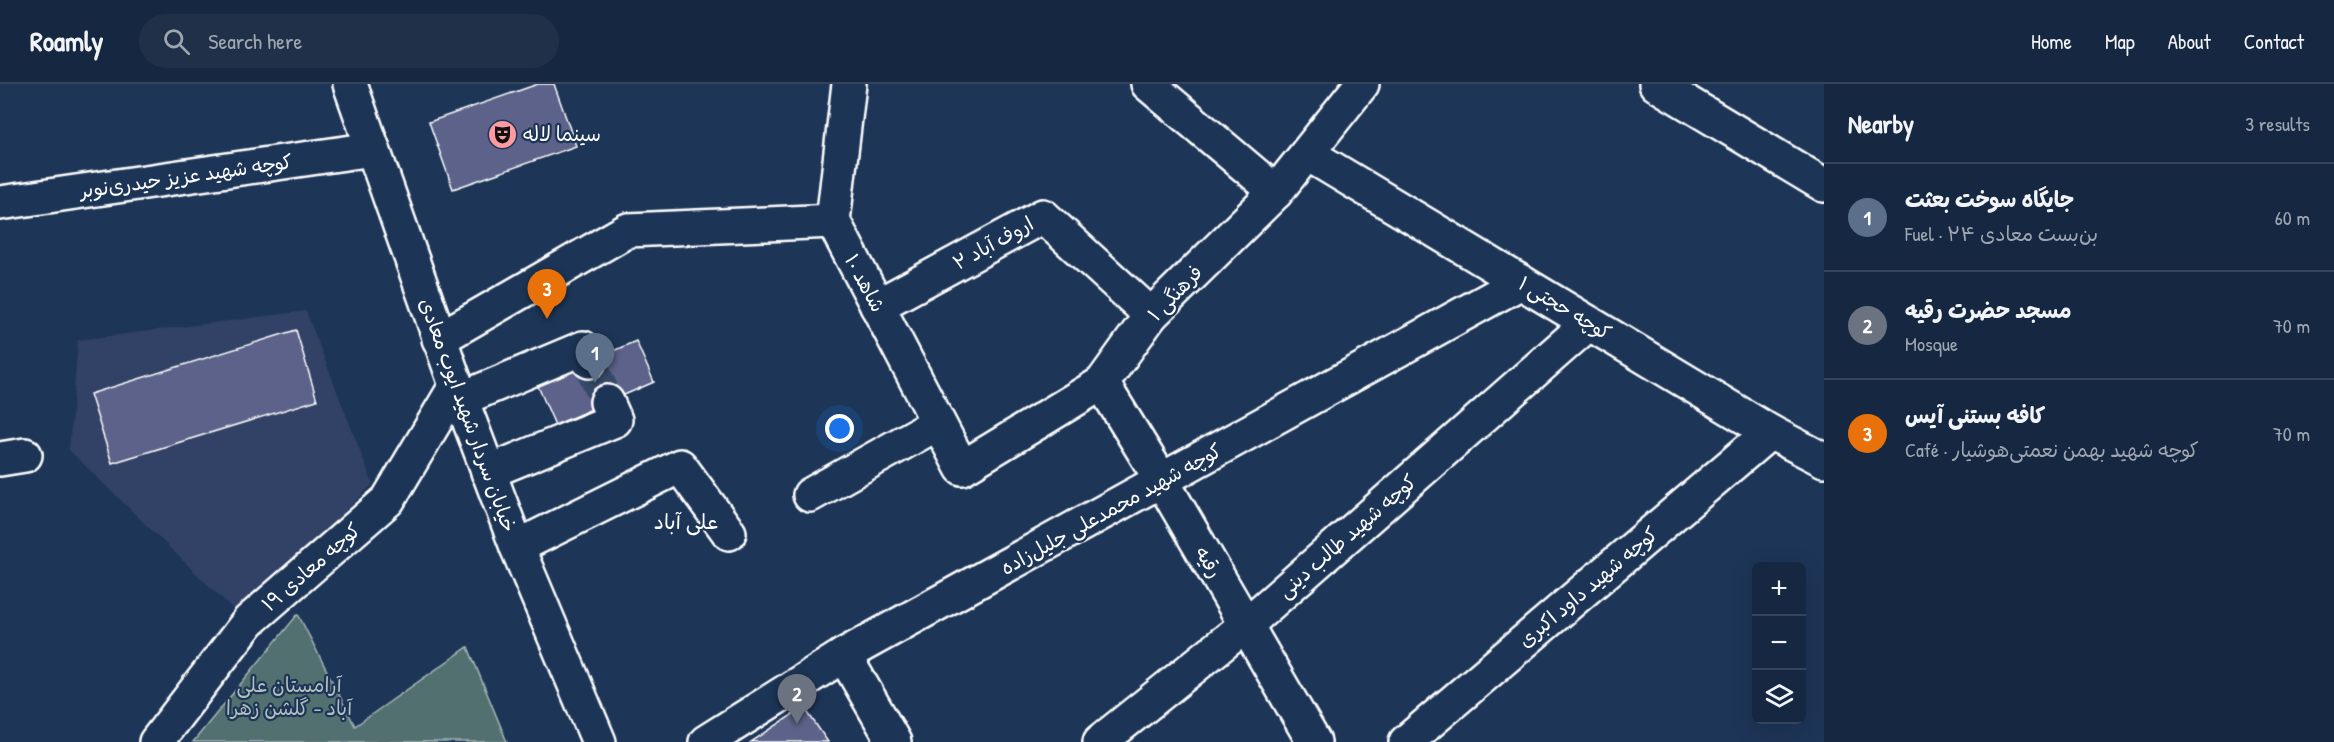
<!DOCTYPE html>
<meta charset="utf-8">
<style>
:root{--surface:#162841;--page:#1f3048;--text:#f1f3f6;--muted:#9ea6b1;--line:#35445a;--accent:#ff9aa2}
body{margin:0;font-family:"Patrick Hand","Playpen Sans Arabic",sans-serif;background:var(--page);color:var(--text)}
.controls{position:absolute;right:18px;bottom:18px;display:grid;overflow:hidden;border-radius:9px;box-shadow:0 6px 24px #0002}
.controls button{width:54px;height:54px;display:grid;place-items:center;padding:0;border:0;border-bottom:2px solid var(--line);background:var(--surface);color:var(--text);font:30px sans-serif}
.you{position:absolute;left:840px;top:345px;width:21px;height:21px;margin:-15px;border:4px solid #fff;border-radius:50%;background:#1a73e8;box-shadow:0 0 0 9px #1a73e833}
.badge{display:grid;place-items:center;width:39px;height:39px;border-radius:50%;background:var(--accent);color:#fff;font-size:20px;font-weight:700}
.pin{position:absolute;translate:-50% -50px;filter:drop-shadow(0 2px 3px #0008)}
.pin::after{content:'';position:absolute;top:32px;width:21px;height:18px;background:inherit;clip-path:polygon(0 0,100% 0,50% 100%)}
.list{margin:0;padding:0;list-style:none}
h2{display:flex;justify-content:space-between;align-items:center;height:78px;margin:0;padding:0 24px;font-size:26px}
h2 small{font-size:20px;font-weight:400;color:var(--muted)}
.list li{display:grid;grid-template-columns:39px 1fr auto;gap:18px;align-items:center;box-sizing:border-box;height:108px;padding:0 24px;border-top:2px solid var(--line)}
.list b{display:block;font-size:22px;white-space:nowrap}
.list p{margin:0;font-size:20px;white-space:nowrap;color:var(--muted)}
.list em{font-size:20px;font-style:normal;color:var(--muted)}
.icon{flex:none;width:33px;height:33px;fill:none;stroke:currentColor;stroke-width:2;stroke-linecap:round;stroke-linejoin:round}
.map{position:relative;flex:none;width:1824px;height:658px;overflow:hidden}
header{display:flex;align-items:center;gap:36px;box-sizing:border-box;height:84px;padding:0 30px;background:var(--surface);border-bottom:2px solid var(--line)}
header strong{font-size:28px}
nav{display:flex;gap:33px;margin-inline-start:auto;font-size:21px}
.search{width:420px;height:54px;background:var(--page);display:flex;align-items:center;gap:15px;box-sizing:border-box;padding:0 21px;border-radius:33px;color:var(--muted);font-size:22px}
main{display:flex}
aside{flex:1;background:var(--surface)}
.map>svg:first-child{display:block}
</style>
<header>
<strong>Roamly</strong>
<div class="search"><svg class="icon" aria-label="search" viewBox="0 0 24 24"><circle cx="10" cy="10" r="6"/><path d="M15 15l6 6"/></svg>Search here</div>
<nav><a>Home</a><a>Map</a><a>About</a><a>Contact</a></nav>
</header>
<main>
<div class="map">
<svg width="1824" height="658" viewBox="0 0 1824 658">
<rect width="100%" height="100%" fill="#1d3557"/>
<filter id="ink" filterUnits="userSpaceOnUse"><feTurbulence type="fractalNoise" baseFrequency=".0167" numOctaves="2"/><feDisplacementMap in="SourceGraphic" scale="12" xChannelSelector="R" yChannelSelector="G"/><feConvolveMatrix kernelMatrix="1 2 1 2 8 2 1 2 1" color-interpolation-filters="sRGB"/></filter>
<g filter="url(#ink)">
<polygon fill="#304266" points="306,227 373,400 239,531 69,366 78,256"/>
<polygon fill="#53706f" stroke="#a9b8b7" stroke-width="1.5" points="298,530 355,642 468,563 507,658 193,658"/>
<g fill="#5c6289" stroke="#fff" stroke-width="1.5">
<polygon points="538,0 554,0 576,62 453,105 429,38"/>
<polygon points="296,246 317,316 112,379 90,310"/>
<polygon points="636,257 654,298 555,341 537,300"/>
<polygon points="804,623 828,658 751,658"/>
</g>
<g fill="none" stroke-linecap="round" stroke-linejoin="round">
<polyline stroke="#344968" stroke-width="33" stroke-dasharray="33 16" stroke-linecap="butt" points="589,277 607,318"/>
<defs>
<g id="minor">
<polyline points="849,0 833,137 962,384 1102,299 1151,231 1276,108 1362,0"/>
<polyline points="1148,0 1276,108"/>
<polyline points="1656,0 1824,101"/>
<polyline points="1308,70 1770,348 1824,376"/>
<polyline points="0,119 373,65"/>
<polyline points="877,222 1043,132 1151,231"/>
<polyline points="439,255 628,146 833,137"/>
<polyline points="1102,299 1162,397 1314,658"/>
<polyline points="461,315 583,264 589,277"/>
<polyline points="0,375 25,371"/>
<polyline points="488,388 615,336 607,318"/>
<polyline points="810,411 938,339"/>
<polyline points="517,463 680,382 729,449"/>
<polyline points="844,571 894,658"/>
<polyline points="156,658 249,537 388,416 456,302"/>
<polyline points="706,658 844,571 1521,198"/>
<polyline points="1100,658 1246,541 1589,239"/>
<polyline points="1406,658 1770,348"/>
</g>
<polyline id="major" points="350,0 461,315 517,463 599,658"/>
</defs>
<use href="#minor" stroke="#fff" stroke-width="38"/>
<use href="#major" stroke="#fff" stroke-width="38"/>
<use href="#minor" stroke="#1d3557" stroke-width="33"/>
<use href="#major" stroke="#1d3557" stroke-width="33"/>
</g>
</g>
<defs>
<symbol id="theatre-disc" viewBox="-11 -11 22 22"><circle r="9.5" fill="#ff9aa2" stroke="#1d3557"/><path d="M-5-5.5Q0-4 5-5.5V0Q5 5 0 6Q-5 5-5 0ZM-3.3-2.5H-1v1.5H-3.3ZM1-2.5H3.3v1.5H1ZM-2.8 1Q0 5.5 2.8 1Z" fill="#111"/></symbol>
</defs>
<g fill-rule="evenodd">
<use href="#theatre-disc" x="486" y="34" width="33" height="33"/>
</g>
<g text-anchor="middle" stroke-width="4.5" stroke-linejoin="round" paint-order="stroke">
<g font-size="20" fill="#fff" stroke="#1d3557" text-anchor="start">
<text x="523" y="57">سینما لاله</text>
</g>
<g font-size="20" fill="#fff" stroke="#1d3557">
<text transform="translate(186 92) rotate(-8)" y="7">کوچه شهید عزیز حیدری‌نوبر</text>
<text transform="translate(993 159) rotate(-29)" y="7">اروف آباد ۲</text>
<text transform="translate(865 199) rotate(62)" y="7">شاهد ۱۰</text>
<text transform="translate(1175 209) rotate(-46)" y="7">فرهنگی ۱</text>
<text transform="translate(1565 224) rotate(31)" y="7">کوچه حجتی ۱</text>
<text transform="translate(468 331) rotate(70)" y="7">خیابان سردار شهید ایوب معادی</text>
<text transform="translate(1111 425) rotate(-29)" y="7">کوچه شهید محمدعلی جلیل‌زاده</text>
<text transform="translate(1347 452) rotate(-41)" y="7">کوچه شهید طالب دینی</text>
<text transform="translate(1209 478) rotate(60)" y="7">رقیه</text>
<text transform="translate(311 483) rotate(-41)" y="7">کوچه معادی ۱۹</text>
<text transform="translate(1588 503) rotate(-40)" y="7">کوچه شهید داود اکبری</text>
</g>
<g font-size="20" fill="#b2bfbe" stroke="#1d3557">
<text x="289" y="608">آرامستان علی<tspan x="289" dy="23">آباد - گلشن زهرا</tspan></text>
</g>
<g font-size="21" fill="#fff" stroke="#1d3557">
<text x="686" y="445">علی آباد</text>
</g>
</g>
</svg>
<div class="controls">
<button>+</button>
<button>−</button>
<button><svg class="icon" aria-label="layers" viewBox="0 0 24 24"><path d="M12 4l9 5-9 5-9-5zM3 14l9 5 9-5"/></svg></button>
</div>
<div class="you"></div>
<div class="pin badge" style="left:595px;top:299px;background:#5c6f8a">1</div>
<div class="pin badge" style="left:797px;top:640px;background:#6b7280">2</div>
<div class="pin badge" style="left:547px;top:235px;background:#e8710a">3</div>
</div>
<aside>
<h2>Nearby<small>3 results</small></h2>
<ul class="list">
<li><span class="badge" style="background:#5c6f8a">1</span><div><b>جایگاه سوخت بعثت</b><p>Fuel · بن‌بست معادی ۲۴</p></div><em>60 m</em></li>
<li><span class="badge" style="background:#6b7280">2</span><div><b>مسجد حضرت رقیه</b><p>Mosque</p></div><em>70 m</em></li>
<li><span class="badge" style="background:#e8710a">3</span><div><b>کافه بستنی آیس</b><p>Café · کوچه شهید بهمن نعمتی‌هوشیار</p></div><em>70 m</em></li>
</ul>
</aside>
</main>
